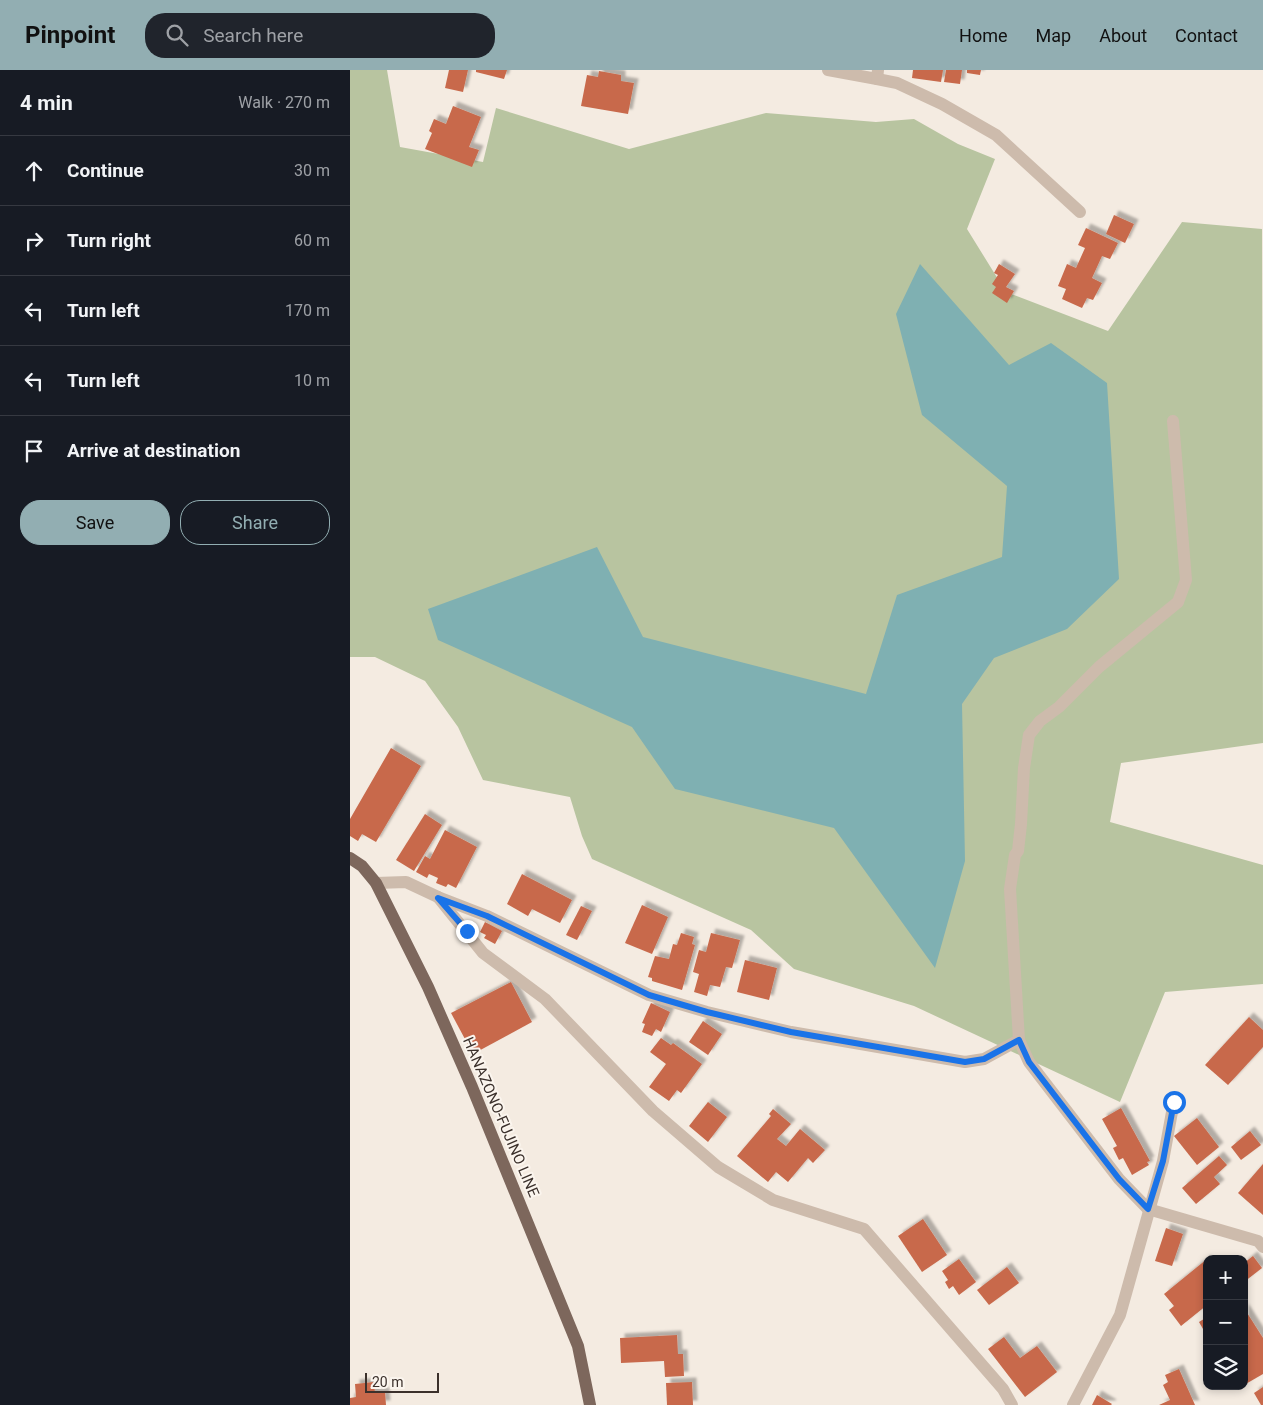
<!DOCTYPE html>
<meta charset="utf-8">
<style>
:root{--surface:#171b24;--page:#20242c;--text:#f1f3f6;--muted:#9ea1a6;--line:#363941;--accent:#92aeb2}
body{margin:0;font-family:Roboto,sans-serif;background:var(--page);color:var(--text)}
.controls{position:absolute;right:15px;bottom:15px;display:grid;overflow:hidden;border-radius:10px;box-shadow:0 2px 8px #0003}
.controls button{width:45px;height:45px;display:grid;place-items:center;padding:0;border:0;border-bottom:1px solid var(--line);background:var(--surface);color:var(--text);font:25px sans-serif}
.scale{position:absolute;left:15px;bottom:12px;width:74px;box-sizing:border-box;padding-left:5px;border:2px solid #3b302b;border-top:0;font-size:14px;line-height:18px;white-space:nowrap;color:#3b302b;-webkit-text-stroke:4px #fbf5ee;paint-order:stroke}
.stop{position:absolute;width:15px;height:15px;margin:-11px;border:4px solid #1a73e8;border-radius:50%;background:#fff}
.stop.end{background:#1a73e8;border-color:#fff;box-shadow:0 1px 5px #0008}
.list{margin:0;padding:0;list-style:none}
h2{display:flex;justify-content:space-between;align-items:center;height:65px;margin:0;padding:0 20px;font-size:21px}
h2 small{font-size:16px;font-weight:400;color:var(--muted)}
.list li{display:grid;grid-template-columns:32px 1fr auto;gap:15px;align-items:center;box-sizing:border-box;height:70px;padding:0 20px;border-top:1px solid var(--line)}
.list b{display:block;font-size:19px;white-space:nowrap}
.list em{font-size:16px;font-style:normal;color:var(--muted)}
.actions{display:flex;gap:10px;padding:15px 20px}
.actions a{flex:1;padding:11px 0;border:1px solid var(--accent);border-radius:20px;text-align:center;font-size:18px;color:var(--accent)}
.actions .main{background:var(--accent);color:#111}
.icon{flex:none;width:28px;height:28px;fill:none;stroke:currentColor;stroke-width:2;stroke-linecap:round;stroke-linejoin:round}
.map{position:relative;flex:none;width:913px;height:1335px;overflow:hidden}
header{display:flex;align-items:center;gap:30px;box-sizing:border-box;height:70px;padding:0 25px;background:var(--accent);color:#111}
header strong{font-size:24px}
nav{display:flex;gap:28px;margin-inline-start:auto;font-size:18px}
.search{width:350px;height:45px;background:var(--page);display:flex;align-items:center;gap:12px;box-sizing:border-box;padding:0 18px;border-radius:20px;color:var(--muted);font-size:19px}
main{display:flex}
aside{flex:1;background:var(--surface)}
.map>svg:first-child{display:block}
</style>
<header>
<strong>Pinpoint</strong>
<div class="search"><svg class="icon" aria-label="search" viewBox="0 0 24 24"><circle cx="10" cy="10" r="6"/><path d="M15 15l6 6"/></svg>Search here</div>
<nav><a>Home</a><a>Map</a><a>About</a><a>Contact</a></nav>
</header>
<main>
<aside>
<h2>4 min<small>Walk · 270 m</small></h2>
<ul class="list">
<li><svg class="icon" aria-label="ahead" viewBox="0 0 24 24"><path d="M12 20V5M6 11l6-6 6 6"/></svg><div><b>Continue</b></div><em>30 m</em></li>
<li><svg class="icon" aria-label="right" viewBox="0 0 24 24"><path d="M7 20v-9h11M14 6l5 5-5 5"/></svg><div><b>Turn right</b></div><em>60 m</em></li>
<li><svg class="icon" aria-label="left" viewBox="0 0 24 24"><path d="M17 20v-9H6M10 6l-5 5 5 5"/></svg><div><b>Turn left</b></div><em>170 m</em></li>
<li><svg class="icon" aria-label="left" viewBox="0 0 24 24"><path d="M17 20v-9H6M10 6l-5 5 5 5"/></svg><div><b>Turn left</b></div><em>10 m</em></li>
<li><svg class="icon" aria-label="arrive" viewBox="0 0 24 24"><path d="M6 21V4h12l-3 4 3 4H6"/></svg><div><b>Arrive at destination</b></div></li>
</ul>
<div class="actions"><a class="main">Save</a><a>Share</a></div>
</aside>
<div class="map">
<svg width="913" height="1335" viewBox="0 0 913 1335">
<defs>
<filter id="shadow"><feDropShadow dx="4.5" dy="-4.5" stdDeviation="1" flood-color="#0004"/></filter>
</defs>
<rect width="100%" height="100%" fill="#f4ebe1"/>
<polygon fill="#b8c4a0" points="0,0 37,0 50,77 133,92 146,38 279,79 416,43 526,52 564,49 608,74 645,89 617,159 656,222 758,261 832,152 912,159 913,673 771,693 760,752 913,795 913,914 815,922 770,1032 564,936 444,899 401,860 242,789 232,766 220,727 133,710 108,657 75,611 25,587 0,587"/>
<polygon fill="#7fb0b2" points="570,194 659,295 701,273 757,313 769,509 717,559 644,588 612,634 615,791 585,898 484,758 325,719 282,657 88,570 78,539 247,477 293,567 516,624 547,525 652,487 657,416 572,345 546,244"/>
<g fill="#c8694b" filter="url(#shadow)">
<polygon points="99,0 118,0 113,22 95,18"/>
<polygon points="126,0 157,0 154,9 126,2"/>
<polygon points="563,0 593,0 591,12 562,8"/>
<polygon points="596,0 612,0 610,14 594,12"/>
<polygon points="617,0 631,0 630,5 617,3"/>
<polygon points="249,1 271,5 271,11 284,13 278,44 231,36 237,5 248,7"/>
<polygon points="103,36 131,47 119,77 129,80 122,97 75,79 82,63 79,61 84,49 96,54"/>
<polygon points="764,145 784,154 775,173 756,164"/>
<polygon points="736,158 768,173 760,189 752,186 742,208 752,213 743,230 737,228 732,238 712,229 716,219 708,216 717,194 726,198 735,178 728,175"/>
<polygon points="649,194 665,204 656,217 664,221 657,233 642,223 646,217 642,214 648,205 644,203"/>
<polygon points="41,678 71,696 26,772 12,764 8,771 0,766 0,749"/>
<polygon points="75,744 92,755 64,801 46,790"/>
<polygon points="95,760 127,777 106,818 98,814 96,817 86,813 88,808 79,804 77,808 66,802 75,786 80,789"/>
<polygon points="172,804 222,830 210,853 182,839 178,846 157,834"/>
<polygon points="292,835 318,847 302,884 275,873"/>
<polygon points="231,836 242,841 227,870 216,865"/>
<polygon points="135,852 152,861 145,874 134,868 136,865 130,862"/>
<polygon points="331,863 344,867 342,874 345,875 332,920 302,911 302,908 298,907 305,886 319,889 323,874 327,875"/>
<polygon points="361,863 390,870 382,898 376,897 370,917 360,915 357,926 344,922 349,904 343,902 349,880 356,882"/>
<polygon points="395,890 427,898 419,930 387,922"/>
<polygon points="161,912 182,952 123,984 101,943"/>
<polygon points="301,933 320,942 311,962 306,959 302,966 292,962 295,954 292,953"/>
<polygon points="899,947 913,960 913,977 878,1015 855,995"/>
<polygon points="353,951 372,964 358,985 339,972"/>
<polygon points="311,968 321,975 323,973 352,994 331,1023 327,1020 319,1031 299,1017 316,994 300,982"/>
<polygon points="358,1032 377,1047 358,1072 339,1056"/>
<polygon points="771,1038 800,1091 797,1092 799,1095 782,1105 773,1088 769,1090 763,1078 767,1076 752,1049"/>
<polygon points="423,1039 441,1054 427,1069 436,1076 450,1059 475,1080 463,1093 458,1088 438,1112 426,1102 418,1112 387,1086 421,1046 419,1044"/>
<polygon points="847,1048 869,1077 847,1095 824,1066"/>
<polygon points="900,1061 911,1075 891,1090 881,1077"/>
<polygon points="869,1086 877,1095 864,1107 870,1114 846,1134 832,1118"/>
<polygon points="913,1094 913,1145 888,1123"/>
<polygon points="573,1149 597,1185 572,1202 548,1166"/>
<polygon points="816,1158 833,1164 822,1196 805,1191"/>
<polygon points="903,1186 912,1198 894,1212 894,1193"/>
<polygon points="609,1189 626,1212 609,1225 603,1216 599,1219 595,1212 598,1210 592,1201"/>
<polygon points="857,1189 857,1235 831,1256 819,1240 824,1236 814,1224"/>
<polygon points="657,1197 669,1213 639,1235 627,1220"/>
<polygon points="894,1238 913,1268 913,1304 894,1315"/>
<polygon points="857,1247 857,1266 849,1252"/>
<polygon points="327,1265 328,1284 333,1284 334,1306 315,1307 314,1291 271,1293 270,1268"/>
<polygon points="654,1267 670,1288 687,1276 707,1302 675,1327 638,1279"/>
<polygon points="829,1299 845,1335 809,1335 820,1330 813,1315 818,1312 815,1305"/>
<polygon points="24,1312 25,1323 35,1322 36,1335 0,1335 0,1328 6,1327 5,1314"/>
<polygon points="342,1312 343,1335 317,1335 316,1313"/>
<polygon points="913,1317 913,1335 911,1335 904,1323"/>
<polygon points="747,1325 762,1334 761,1335 742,1335"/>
</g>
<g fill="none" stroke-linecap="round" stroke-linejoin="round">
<g stroke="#cdbbac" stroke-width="12">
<polyline points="478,0 527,9 528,0"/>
<polyline points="527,9 547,13 592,34 646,65 730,142"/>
<polyline points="823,351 836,510 828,532 749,597 709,637 690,651 679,665 674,698 671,754 668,781 665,785 660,819 669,970 679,992 769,1109 798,1139 908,1171 913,1177"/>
<polyline points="26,813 56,812 88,827 137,846 299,925 357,942 441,962 615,992 634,989 669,970"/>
<polyline points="88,827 133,883 195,929 303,1041 368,1097 423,1130 514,1159 653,1319 662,1335"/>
<polyline points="723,1335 770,1245 813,1091 824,1031"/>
</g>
<polyline stroke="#7d675c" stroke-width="12" points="0,788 12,796 26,813 78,917 122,1017 228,1276 240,1335"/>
</g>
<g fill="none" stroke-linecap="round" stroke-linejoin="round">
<polyline stroke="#1a73e8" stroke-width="6" points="117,861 88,828 137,846 299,925 357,942 441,962 615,992 634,989 669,970 679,992 769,1109 798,1139 813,1091 824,1032"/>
</g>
<g text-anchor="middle" stroke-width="4" stroke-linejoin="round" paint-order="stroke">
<g font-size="15" fill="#3b302b" stroke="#fbf5ee">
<text transform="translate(151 1047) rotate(67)" y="5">HANAZONO-FUJINO LINE</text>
</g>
</g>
</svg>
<div class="controls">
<button>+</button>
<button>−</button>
<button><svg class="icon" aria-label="layers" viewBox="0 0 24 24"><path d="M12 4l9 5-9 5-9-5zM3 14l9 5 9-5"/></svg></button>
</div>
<div class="scale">20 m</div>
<div class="stop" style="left:824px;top:1032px"></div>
<div class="stop end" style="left:117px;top:861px"></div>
</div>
</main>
